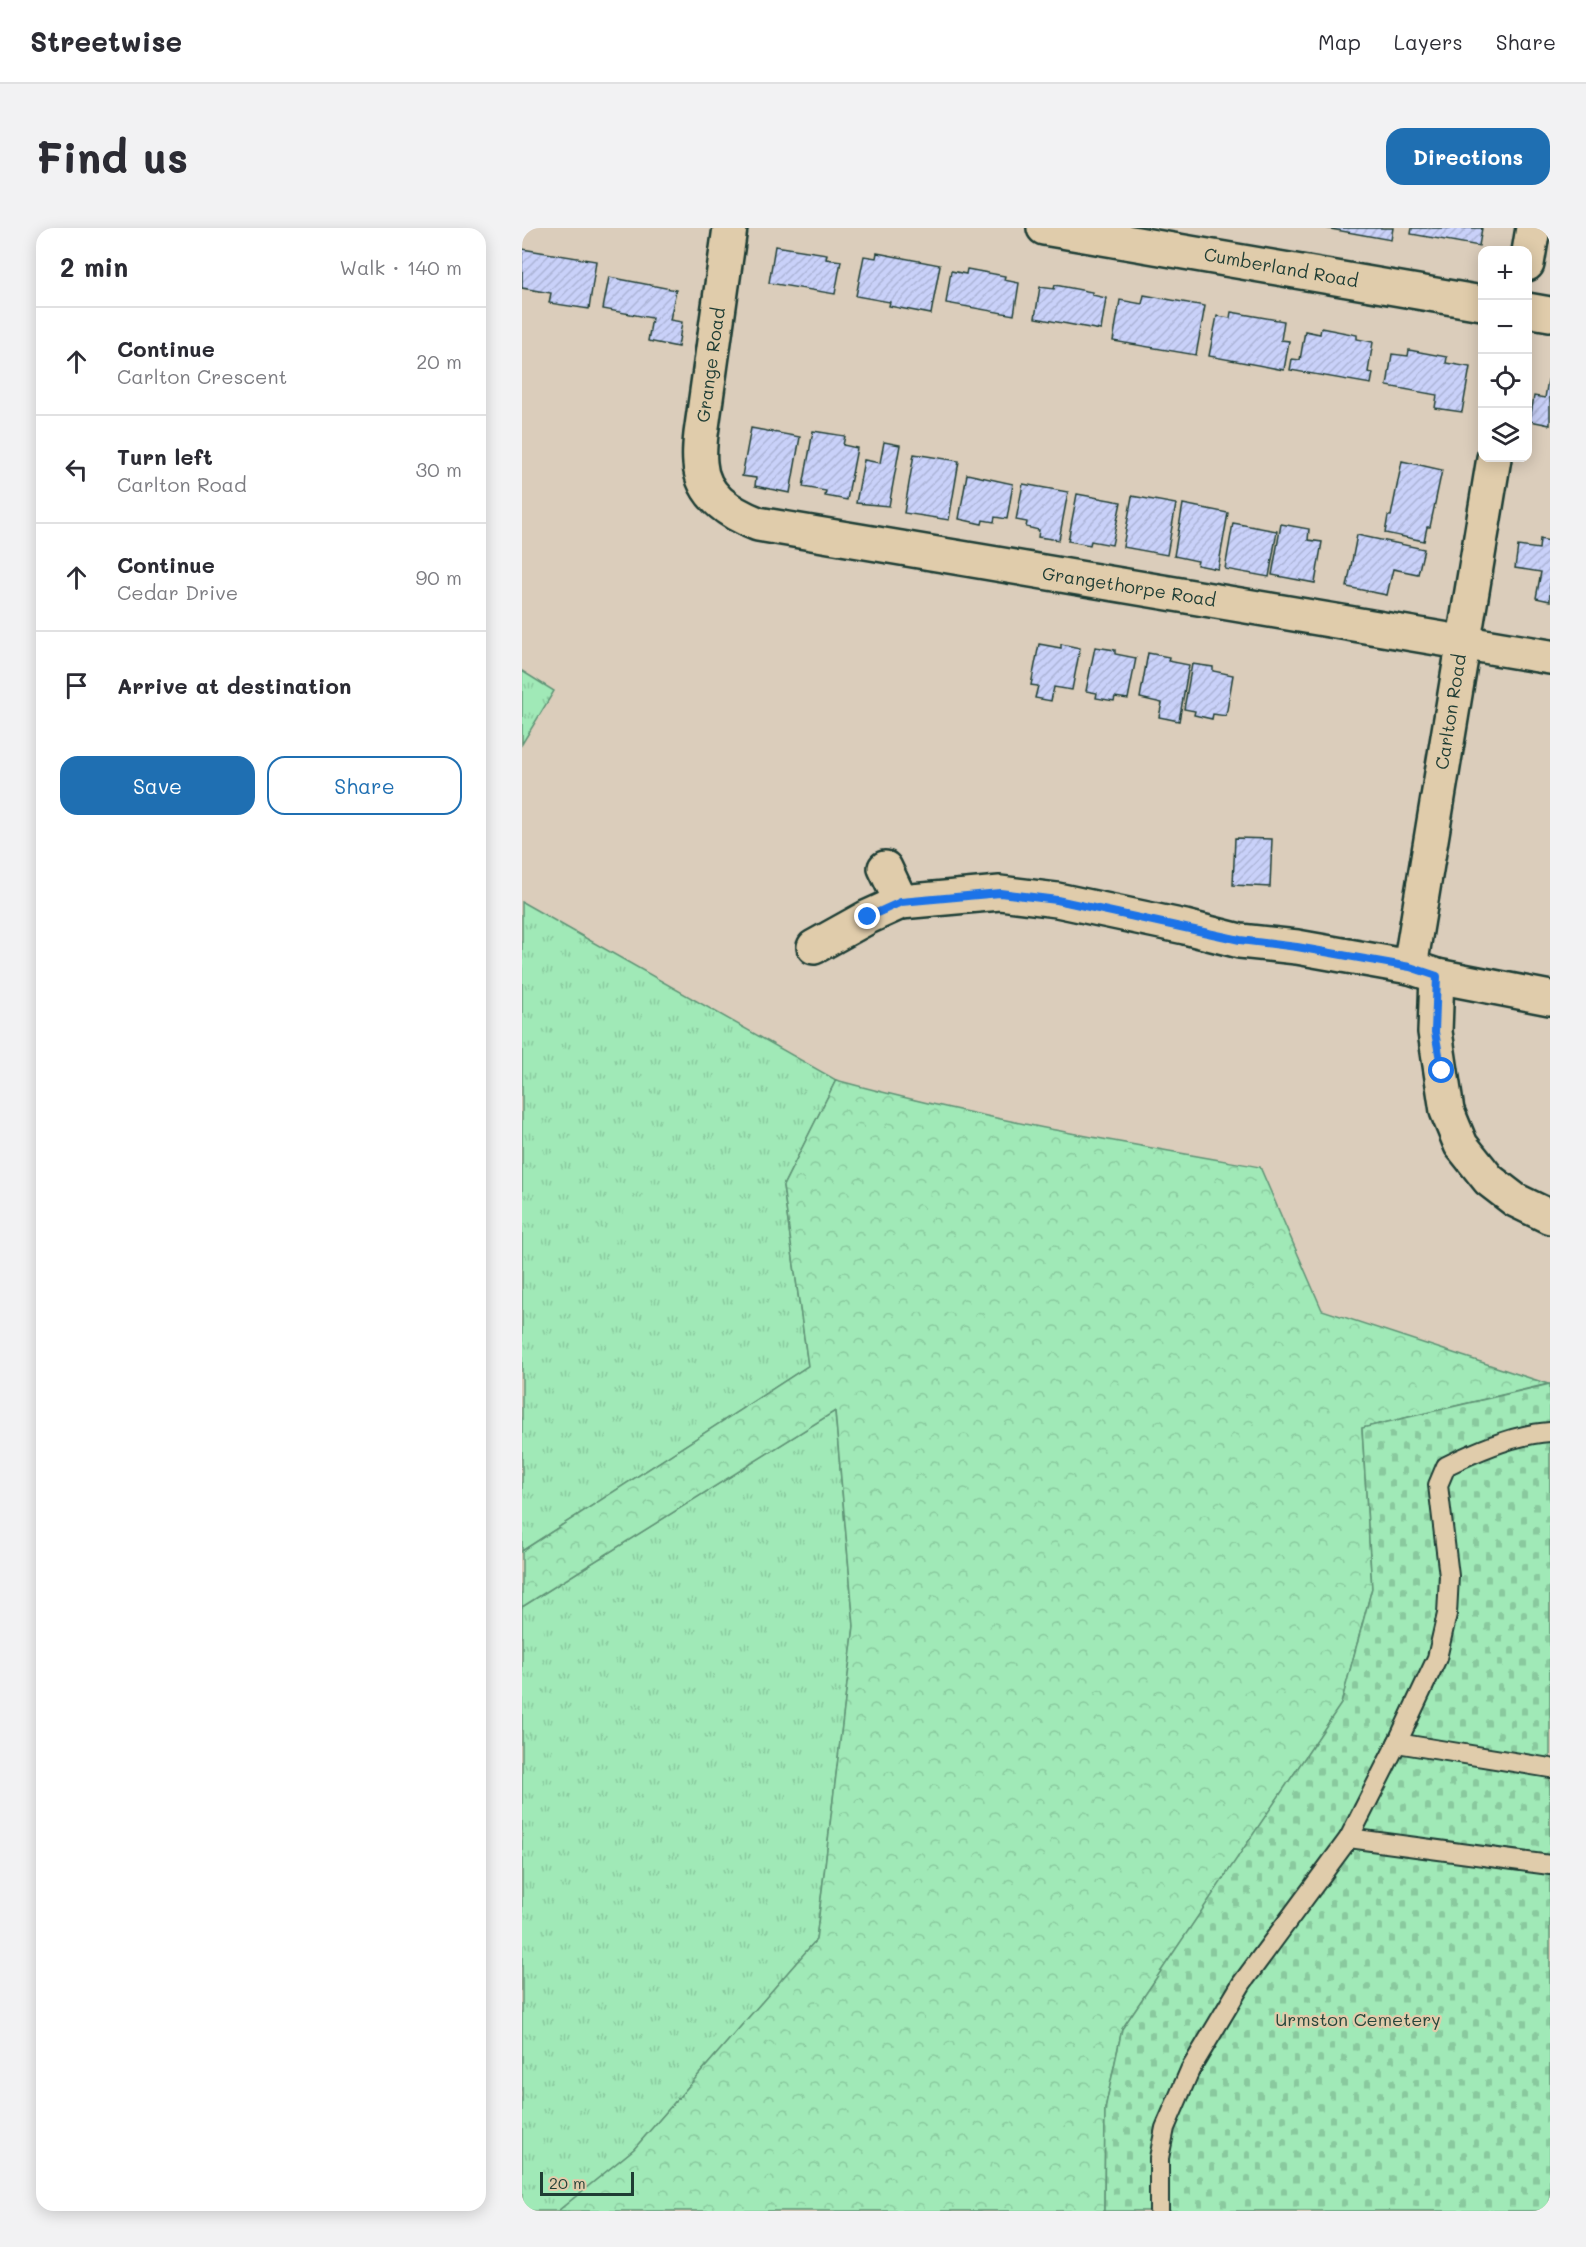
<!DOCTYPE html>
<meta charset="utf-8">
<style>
:root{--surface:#fff;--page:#f2f2f3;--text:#2b2b33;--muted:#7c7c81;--line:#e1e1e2;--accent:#1f6fb2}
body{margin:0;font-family:Mali,sans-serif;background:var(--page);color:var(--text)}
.controls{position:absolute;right:18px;top:18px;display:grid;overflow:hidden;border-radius:12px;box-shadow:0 3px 15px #0003}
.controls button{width:54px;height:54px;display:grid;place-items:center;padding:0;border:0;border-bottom:2px solid var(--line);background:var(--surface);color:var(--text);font:30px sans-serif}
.scale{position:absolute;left:18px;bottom:15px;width:94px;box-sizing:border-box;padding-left:6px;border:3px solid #1f3d34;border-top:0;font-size:16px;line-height:21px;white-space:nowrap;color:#1f3d34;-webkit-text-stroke:4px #e0ccab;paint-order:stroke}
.stop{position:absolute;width:18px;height:18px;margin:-14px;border:4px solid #1a73e8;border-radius:50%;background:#fff}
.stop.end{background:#1a73e8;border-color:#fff;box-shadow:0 2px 6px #0008}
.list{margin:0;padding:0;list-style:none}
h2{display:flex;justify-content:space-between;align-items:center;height:78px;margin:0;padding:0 24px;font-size:26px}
h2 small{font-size:20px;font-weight:400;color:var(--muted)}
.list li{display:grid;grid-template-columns:39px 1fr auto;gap:18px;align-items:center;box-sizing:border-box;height:108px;padding:0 24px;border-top:2px solid var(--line)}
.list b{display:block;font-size:22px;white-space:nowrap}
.list p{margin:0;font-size:20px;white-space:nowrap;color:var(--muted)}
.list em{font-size:20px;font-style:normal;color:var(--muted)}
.actions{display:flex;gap:12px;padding:18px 24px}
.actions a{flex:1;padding:14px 0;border:2px solid var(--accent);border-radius:18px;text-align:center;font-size:21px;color:var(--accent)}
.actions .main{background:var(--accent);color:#fff}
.icon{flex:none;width:33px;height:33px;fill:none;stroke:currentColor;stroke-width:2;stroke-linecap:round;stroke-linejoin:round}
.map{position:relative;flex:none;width:1028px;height:1983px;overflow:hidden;border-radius:18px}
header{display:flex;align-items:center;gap:36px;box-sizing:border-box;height:84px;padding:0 30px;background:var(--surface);border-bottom:2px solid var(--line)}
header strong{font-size:28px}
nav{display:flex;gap:33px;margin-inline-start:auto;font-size:21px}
.intro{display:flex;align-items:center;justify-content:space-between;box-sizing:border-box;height:144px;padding:0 36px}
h1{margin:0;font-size:42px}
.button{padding:15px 27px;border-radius:18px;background:var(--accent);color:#fff;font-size:21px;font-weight:700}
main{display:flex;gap:36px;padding:0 36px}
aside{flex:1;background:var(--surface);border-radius:18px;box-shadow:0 3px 15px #0003}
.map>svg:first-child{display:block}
</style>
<header>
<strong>Streetwise</strong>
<nav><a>Map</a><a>Layers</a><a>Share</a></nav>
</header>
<div class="intro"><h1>Find us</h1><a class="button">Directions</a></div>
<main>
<aside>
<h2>2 min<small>Walk · 140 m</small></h2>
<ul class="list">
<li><svg class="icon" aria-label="ahead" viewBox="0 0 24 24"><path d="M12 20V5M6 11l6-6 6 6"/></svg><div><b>Continue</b><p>Carlton Crescent</p></div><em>20 m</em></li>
<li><svg class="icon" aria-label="left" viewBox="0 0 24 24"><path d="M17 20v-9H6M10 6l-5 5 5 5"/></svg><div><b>Turn left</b><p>Carlton Road</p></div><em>30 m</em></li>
<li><svg class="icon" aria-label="ahead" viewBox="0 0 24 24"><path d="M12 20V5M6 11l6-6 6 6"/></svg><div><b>Continue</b><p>Cedar Drive</p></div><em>90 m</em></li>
<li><svg class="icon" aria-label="arrive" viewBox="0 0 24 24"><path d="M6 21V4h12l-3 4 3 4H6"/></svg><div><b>Arrive at destination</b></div></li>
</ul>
<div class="actions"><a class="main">Save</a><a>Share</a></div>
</aside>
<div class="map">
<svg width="1028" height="1983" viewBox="0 0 1028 1983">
<defs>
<pattern id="grass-tufts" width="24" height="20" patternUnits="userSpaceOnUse" patternTransform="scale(1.5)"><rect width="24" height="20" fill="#a0e9b7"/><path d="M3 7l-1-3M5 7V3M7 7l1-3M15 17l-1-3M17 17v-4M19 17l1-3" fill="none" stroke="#89c99e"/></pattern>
<pattern id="forest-crowns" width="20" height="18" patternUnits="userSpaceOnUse" patternTransform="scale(1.5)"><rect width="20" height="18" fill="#a0e9b7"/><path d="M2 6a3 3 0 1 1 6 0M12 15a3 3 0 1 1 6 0" fill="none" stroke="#89c99e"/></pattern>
<pattern id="cemetery-stones" width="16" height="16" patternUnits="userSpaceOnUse" patternTransform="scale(1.5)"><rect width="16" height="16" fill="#a0e9b7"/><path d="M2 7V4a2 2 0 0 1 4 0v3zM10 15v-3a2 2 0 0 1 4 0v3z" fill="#89c99e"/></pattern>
<pattern id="building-hatch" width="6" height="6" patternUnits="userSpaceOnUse" patternTransform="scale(1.5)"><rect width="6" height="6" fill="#c9d1f9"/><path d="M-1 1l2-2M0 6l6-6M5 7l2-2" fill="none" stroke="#acb4d6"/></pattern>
</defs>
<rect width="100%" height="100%" fill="#dbcdbb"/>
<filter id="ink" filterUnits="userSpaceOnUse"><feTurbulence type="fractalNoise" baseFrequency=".0167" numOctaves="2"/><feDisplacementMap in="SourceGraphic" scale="12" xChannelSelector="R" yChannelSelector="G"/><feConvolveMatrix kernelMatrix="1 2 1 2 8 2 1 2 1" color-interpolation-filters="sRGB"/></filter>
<g filter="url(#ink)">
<g fill="url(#grass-tufts)" stroke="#609376" stroke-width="1.5">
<polygon points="0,443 32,463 0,516"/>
<polygon points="0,674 314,852 261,958 286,1138 0,1323"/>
<polygon points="313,1183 332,1398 294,1712 112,1921 36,1983 0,1983 0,1379"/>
</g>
<path fill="url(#forest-crowns)" stroke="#609376" stroke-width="1.5" d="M314 852C454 890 596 914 738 939L800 1082 1026 1156 840 1200 850 1360 819 1476 600 1801 583 1881 582 1983H36L112 1921 294 1712 332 1398 313 1183 0 1379V1323L286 1138 261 958Z"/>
<polygon fill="url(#cemetery-stones)" stroke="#609376" stroke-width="1.5" points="1028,1156 1028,1983 582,1983 583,1881 600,1801 819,1476 850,1360 840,1200"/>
<g fill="url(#building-hatch)" stroke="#1f3d34" stroke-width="1.5">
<polygon points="803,0 871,0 869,12"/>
<polygon points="890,0 960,0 957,18 889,6"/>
<polygon points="253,18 305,26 304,31 319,33 313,66 247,55"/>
<polygon points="0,21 74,33 67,81 27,75 29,65 0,60"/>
<polygon points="355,25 418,37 409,86 367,78 368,74 334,68 342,28 354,30"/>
<polygon points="445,41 483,48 482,52 497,55 492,87 424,75 429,43 444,46"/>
<polygon points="87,49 154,62 148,92 160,94 156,119 126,113 130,90 81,81"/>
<polygon points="533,57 570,64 570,67 584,70 579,102 513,90 518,59 532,61"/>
<polygon points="622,67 683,78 674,127 591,113 598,72 620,76"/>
<polygon points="709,84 762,93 759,112 767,113 762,142 687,128 695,88 708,90"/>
<polygon points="799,100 835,107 835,111 851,114 846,144 851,145 849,156 768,142 770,131 778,132 783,103 798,106"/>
<polygon points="887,122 925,129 924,135 948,139 940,184 913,180 915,167 865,158 870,126 886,128"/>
<polygon points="1026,152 1028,152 1028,197 1008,193 1012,168 1023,170"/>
<polygon points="229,200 278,209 268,265 233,258 234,250 220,248"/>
<polygon points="291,203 323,208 321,217 335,220 325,272 303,268 304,263 281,259"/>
<polygon points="362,214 378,217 367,278 334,275 342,232 358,235"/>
<polygon points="392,226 437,233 427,292 382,285"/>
<polygon points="880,233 920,242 908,299 905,299 902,313 863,305 866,288 869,288"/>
<polygon points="445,246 491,256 485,291 473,289 472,294 461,292 460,296 437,291"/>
<polygon points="501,256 546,264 537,312 516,309 517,302 504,299 505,294 494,292"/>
<polygon points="555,266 599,274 590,317 569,313 568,317 546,313"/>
<polygon points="610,268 654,276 645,327 601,319"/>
<polygon points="661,276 706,285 696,341 675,337 676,333 652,328"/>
<polygon points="711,295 755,303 747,349 703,341"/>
<polygon points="759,296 787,301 786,312 800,314 793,355 750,347"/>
<polygon points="835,307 902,321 896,346 871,341 865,367 825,359"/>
<polygon points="1018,311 1028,313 1028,373 1014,370 1019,344 993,340 996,318 1017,321"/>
<polygon points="517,416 539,420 539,416 558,420 550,462 532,459 529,473 513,470 516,458 509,457"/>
<polygon points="573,419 593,422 593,426 614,430 606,471 593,469 592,473 574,470 575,465 564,463"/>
<polygon points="626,425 647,429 646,433 667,437 657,493 637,489 640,475 618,470"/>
<polygon points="670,436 691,439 691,443 711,447 704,488 691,486 690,491 672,487 673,483 662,481"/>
<polygon points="713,610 750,611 748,659 711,657"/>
</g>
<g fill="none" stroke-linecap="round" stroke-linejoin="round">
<defs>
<g id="service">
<polyline points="875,1515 1028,1540"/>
<polyline points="827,1610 1028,1637"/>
<path d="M637 1983V1930L643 1900 668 1842 720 1755 827 1610 875 1515 915 1430 925 1386 927 1348 916 1257 924 1238C954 1223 995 1206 1028 1204"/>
</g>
<g id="minor">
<path d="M208 0 179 206C178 215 177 225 178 235 180 268 208 285 236 296L1028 429"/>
<polyline points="522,0 960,75"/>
<polyline points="1005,36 1011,0"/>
<polyline points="1005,82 1028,86"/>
<polyline points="363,640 379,674"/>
<polyline points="292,719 346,689 379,674 478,665 535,672 663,699 718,713 775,719 888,739 915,748 1028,770"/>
<polyline points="888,739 972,230"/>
<polyline points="915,748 913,804 925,883 939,917 967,952 993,972 1028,989"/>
</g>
</defs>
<use href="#service" stroke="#1f3d34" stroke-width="22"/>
<use href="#minor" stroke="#1f3d34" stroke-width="38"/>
<use href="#service" stroke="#e0ccab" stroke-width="18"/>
<use href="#minor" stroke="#e0ccab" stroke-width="33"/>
</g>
</g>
<g fill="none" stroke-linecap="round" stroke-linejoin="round" filter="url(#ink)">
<polyline stroke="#1a73e8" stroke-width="8" points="346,689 379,674 478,665 535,672 718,712 775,719 888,739 915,748 913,804 920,843"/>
</g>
<g text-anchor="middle" stroke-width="4.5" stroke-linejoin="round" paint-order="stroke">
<g font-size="18" fill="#1f3d34" stroke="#e0ccab">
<text transform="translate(759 40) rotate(10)" y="6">Cumberland Road</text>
<text transform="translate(189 137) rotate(-82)" y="6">Grange Road</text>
<text transform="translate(607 359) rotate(9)" y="6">Grangethorpe Road</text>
<text transform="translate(929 484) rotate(-81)" y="6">Carlton Road</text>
</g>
<g font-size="18" fill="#25463b" stroke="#e0ccab">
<text x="836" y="1798">Urmston Cemetery</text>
</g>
</g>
</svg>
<div class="controls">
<button>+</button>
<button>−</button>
<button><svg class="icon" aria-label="locate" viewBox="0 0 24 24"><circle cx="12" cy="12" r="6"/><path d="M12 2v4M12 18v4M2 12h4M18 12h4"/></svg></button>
<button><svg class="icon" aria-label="layers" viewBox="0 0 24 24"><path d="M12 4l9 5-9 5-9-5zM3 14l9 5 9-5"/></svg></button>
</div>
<div class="scale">20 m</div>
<div class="stop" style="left:920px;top:843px"></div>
<div class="stop end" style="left:346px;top:689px"></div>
</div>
</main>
